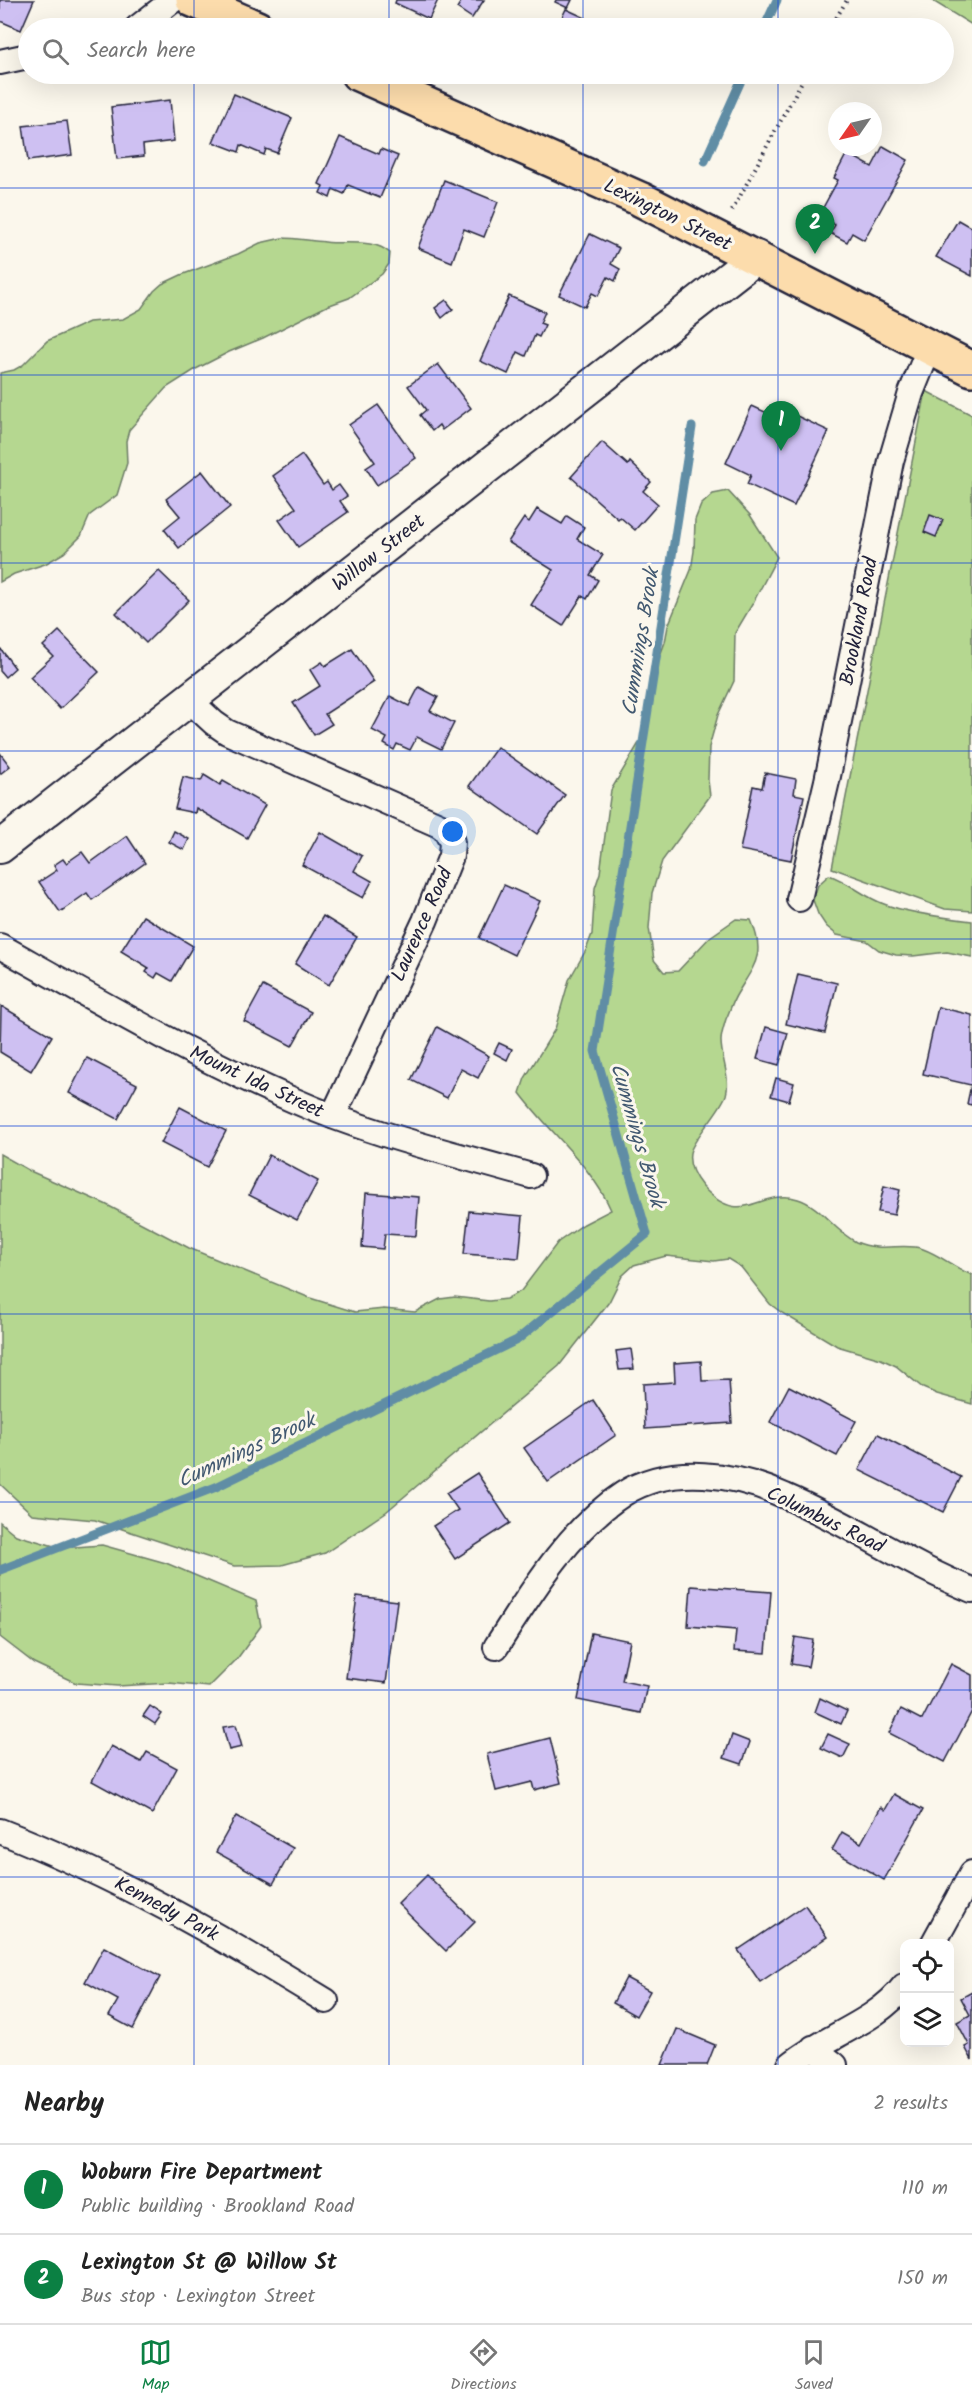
<!DOCTYPE html>
<meta charset="utf-8">
<style>
:root{--surface:#fff;--page:#f6f6f6;--text:#222;--muted:#767676;--line:#e0e0e0;--accent:#0b8043}
body{margin:0;font-family:Kalam,sans-serif;background:var(--page);color:var(--text)}
.controls{position:absolute;right:18px;bottom:18px;display:grid;overflow:hidden;border-radius:12px;box-shadow:0 6px 24px #0002}
.controls button{width:54px;height:54px;display:grid;place-items:center;padding:0;border:0;border-bottom:2px solid var(--line);background:var(--surface);color:var(--text);font:30px sans-serif}
.compass{position:absolute;left:828px;top:102px;width:54px;height:54px;border-radius:50%;background:var(--surface);box-shadow:0 6px 24px #0002;rotate:236deg}
.you{position:absolute;left:453px;top:832px;width:21px;height:21px;margin:-15px;border:4px solid #fff;border-radius:50%;background:#1a73e8;box-shadow:0 0 0 9px #1a73e833}
.badge{display:grid;place-items:center;width:39px;height:39px;border-radius:50%;background:var(--accent);color:#fff;font-size:20px;font-weight:700}
.pin{position:absolute;translate:-50% -50px;filter:drop-shadow(0 2px 3px #0008)}
.pin::after{content:'';position:absolute;top:32px;width:21px;height:18px;background:inherit;clip-path:polygon(0 0,100% 0,50% 100%)}
.list{margin:0;padding:0;list-style:none}
h2{display:flex;justify-content:space-between;align-items:center;height:78px;margin:0;padding:0 24px;font-size:26px}
h2 small{font-size:20px;font-weight:400;color:var(--muted)}
.list li{display:grid;grid-template-columns:39px 1fr auto;gap:18px;align-items:center;box-sizing:border-box;height:90px;padding:0 24px;border-top:2px solid var(--line)}
.list b{display:block;font-size:22px;white-space:nowrap}
.list p{margin:0;font-size:20px;white-space:nowrap;color:var(--muted)}
.list em{font-size:20px;font-style:normal;color:var(--muted)}
.icon{flex:none;width:33px;height:33px;fill:none;stroke:currentColor;stroke-width:2;stroke-linecap:round;stroke-linejoin:round}
.map{position:relative;flex:none;width:972px;height:2065px;overflow:hidden}
.search{position:absolute;background:var(--surface);box-shadow:0 6px 24px #0002;left:18px;right:18px;top:18px;height:66px;display:flex;align-items:center;gap:15px;box-sizing:border-box;padding:0 21px;border-radius:33px;color:var(--muted);font-size:22px}
.sheet{height:258px;background:var(--surface)}
nav{display:flex;justify-content:space-around;align-items:center;box-sizing:border-box;height:84px;border-top:2px solid var(--line);background:var(--surface);font-size:16px;color:var(--muted)}
nav a{display:grid;justify-items:center;gap:3px}
nav .on{color:var(--accent)}
.map>svg:first-child{display:block}
</style>
<div class="map">
<svg width="972" height="2065" viewBox="0 0 972 2065">
<rect width="100%" height="100%" fill="#fbf7ec"/>
<filter id="ink" filterUnits="userSpaceOnUse"><feTurbulence type="fractalNoise" baseFrequency=".0167" numOctaves="2"/><feDisplacementMap in="SourceGraphic" scale="12" xChannelSelector="R" yChannelSelector="G"/><feConvolveMatrix kernelMatrix="1 2 1 2 8 2 1 2 1" color-interpolation-filters="sRGB"/></filter>
<g filter="url(#ink)">
<g fill="#b5d790" stroke="#6c7c66" stroke-width="1.5">
<polygon points="931,0 972,0 972,25"/>
<path d="M282 238C297 238 310 241 325 242 347 245 373 238 390 253L389 264 382 274 349 298 327 306 263 338 229 352 196 369 166 388 129 430 126 441 127 463 117 495 90 515 81 536 64 553 45 564 14 574 0 582V373L14 370 23 365 47 341 89 322 123 319 141 309 154 291 162 284 181 275 238 254 260 243Z"/>
<polygon points="926,391 972,415 972,911 945,909 832,868"/>
<path d="M728 491 750 515 777 557 753 603 735 633 734 681 718 715 709 747 708 780 710 796 662 861 652 893 649 928 654 960 664 972 678 971 710 937 736 919 751 920C766 955 755 964 737 994 732 1002 730 1011 726 1019 724 1026 721 1034 721 1041 721 1058 731 1078 726 1095 719 1113 692 1140 690 1153 688 1165 694 1176 702 1186 743 1231 759 1187 798 1199 821 1206 834 1231 856 1242 881 1253 904 1242 923 1249 940 1255 955 1268 972 1275V1404L937 1394 923 1388 896 1366 881 1359 837 1346 782 1313 770 1304 741 1267 728 1259 714 1261 666 1256 634 1265 622 1276 609 1302 559 1366 386 1512 325 1553 282 1565 234 1566 95 1520 32 1514 0 1484V1154L30 1171 105 1204 189 1248 310 1298 355 1312 384 1309 415 1312 440 1299 455 1297 489 1301 506 1299 521 1291 558 1242 584 1224 611 1210C592 1166 549 1132 520 1093L525 1078 555 1029 569 980 586 950 592 934 595 888 600 873 611 790 642 738 649 686 665 642 668 626 691 570 694 551 695 520 701 505 713 494Z"/>
<path d="M829 875C849 882 864 897 884 904 906 913 947 918 972 921V957L947 952 913 956 896 955 879 950 867 941 837 935 826 926 818 914 813 900 818 885Z"/>
<polygon points="0,1522 16,1535 61,1548 102,1545 166,1563 256,1601 261,1626 237,1659 209,1687 169,1683 118,1686 76,1683 34,1663 0,1637"/>
</g>
<g fill="none" stroke-linecap="round" stroke-linejoin="round">
<g stroke="#608da5" stroke-width="9">
<polyline points="764,28 777,0"/>
<polyline points="705,161 744,74"/>
<polyline points="0,1570 216,1487 517,1340 647,1234 595,1051 692,427"/>
</g>
</g>
<g fill="#cec0f2" stroke="#22223b" stroke-width="1.5">
<polygon points="0,0 34,0 21,30 0,21"/>
<polygon points="396,0 438,0 429,19 395,3"/>
<polygon points="462,0 484,0 472,18 457,8"/>
<polygon points="556,0 572,0 568,8 555,2"/>
<polygon points="566,9 607,28 557,28"/>
<polygon points="234,94 292,118 277,153 266,149 264,155 241,145 239,152 213,142"/>
<polygon points="170,100 174,141 143,145 144,156 117,159 111,107"/>
<polygon points="67,121 72,155 28,161 23,126"/>
<polygon points="340,137 379,154 381,149 398,156 380,198 348,185 344,194 333,189 330,198 320,193 323,186 319,184"/>
<polygon points="883,146 908,160 864,240 852,233 847,242 830,233 835,225 819,215 838,180 834,178 847,153 872,167"/>
<polygon points="444,180 498,202 484,237 464,229 452,262 418,248"/>
<polygon points="958,220 972,228 972,276 936,257"/>
<polygon points="590,234 619,248 611,264 620,269 615,281 608,277 598,296 592,293 585,307 559,295"/>
<polygon points="509,296 545,312 540,323 545,325 539,337 535,335 526,356 518,352 508,374 480,361"/>
<polygon points="446,300 453,309 442,318 435,308"/>
<polygon points="438,364 471,408 442,430 439,425 432,431 420,415 426,410 408,386"/>
<polygon points="378,405 416,458 377,485 366,468 375,462 349,425"/>
<polygon points="752,406 778,418 782,409 829,431 794,506 747,484 751,475 726,463"/>
<polygon points="602,442 628,465 630,462 651,482 643,491 658,504 635,530 620,517 618,519 571,477"/>
<polygon points="302,455 323,485 327,482 332,490 339,485 347,496 340,501 348,512 298,547 279,520 296,508 273,476"/>
<polygon points="202,471 230,507 179,548 164,529 180,516 166,499"/>
<polygon points="537,509 562,524 567,516 584,527 577,539 603,555 590,575 598,580 587,599 582,596 563,626 531,605 553,570 508,542 524,518 529,522"/>
<polygon points="930,515 943,520 936,537 924,532"/>
<polygon points="159,571 189,600 146,643 116,613"/>
<polygon points="59,631 99,672 60,709 30,677 53,656 43,646"/>
<polygon points="0,648 15,668 5,677 0,671"/>
<polygon points="352,649 374,682 325,714 332,724 314,735 293,703 320,686 310,670 322,662 325,666"/>
<polygon points="419,687 438,697 430,711 454,723 441,749 417,737 410,750 397,744 394,750 384,744 387,738 372,730 390,696 409,706"/>
<polygon points="497,747 565,795 537,834 469,786"/>
<polygon points="0,753 10,766 0,774"/>
<polygon points="765,773 796,779 794,794 804,796 791,860 740,850 753,786 762,788"/>
<polygon points="204,775 220,785 223,781 265,805 247,838 196,808 195,813 175,809 183,777 201,781"/>
<polygon points="174,831 189,839 184,850 169,842"/>
<polygon points="320,832 362,856 354,871 372,881 363,898 302,865"/>
<polygon points="127,836 145,863 92,900 87,893 60,912 39,882 57,870 54,865 63,859 66,863 82,852 90,863"/>
<polygon points="504,885 540,901 514,955 479,938"/>
<polygon points="143,916 193,946 172,981 158,973 155,978 146,972 149,968 121,951"/>
<polygon points="323,916 357,937 329,985 295,964"/>
<polygon points="798,974 837,983 825,1033 786,1024"/>
<polygon points="263,986 311,1012 292,1046 244,1021"/>
<polygon points="1,1006 52,1036 31,1071 0,1052"/>
<polygon points="938,1007 972,1015 972,1105 967,1104 971,1085 923,1074"/>
<polygon points="437,1027 489,1056 478,1078 461,1069 447,1098 411,1080"/>
<polygon points="766,1027 788,1033 779,1065 757,1059"/>
<polygon points="499,1043 512,1049 507,1060 494,1053"/>
<polygon points="87,1058 137,1084 118,1119 69,1093"/>
<polygon points="776,1078 794,1083 789,1101 771,1096"/>
<polygon points="180,1107 226,1131 207,1167 161,1143"/>
<polygon points="269,1155 318,1181 297,1220 249,1195"/>
<polygon points="884,1186 900,1190 894,1215 878,1212"/>
<polygon points="366,1193 419,1197 416,1236 385,1234 383,1249 362,1247"/>
<polygon points="469,1211 523,1216 519,1258 464,1254"/>
<polygon points="631,1349 634,1369 619,1370 616,1351"/>
<polygon points="701,1361 702,1381 729,1380 732,1423 645,1429 643,1384 675,1382 674,1363"/>
<polygon points="789,1386 856,1421 837,1456 770,1422"/>
<polygon points="593,1400 616,1435 548,1482 524,1448"/>
<polygon points="878,1434 961,1477 943,1512 859,1470"/>
<polygon points="477,1473 510,1523 455,1559 433,1526 458,1510 446,1493"/>
<polygon points="691,1586 771,1592 766,1653 734,1651 736,1630 688,1626"/>
<polygon points="357,1596 397,1601 386,1683 346,1678"/>
<polygon points="591,1633 630,1641 622,1681 647,1686 641,1713 578,1700"/>
<polygon points="795,1637 813,1640 808,1667 791,1664"/>
<polygon points="951,1664 972,1675 972,1711 945,1762 889,1733 901,1709 922,1720"/>
<polygon points="820,1698 847,1711 841,1724 815,1712"/>
<polygon points="150,1706 162,1714 155,1724 143,1716"/>
<polygon points="236,1725 242,1747 229,1750 223,1727"/>
<polygon points="828,1734 850,1744 843,1758 821,1748"/>
<polygon points="732,1735 750,1742 742,1764 724,1758"/>
<polygon points="550,1738 561,1783 534,1790 532,1782 496,1791 487,1754"/>
<polygon points="111,1746 141,1762 147,1752 177,1768 152,1814 92,1781"/>
<polygon points="894,1794 923,1810 884,1880 832,1850 842,1832 861,1843 881,1807 885,1810"/>
<polygon points="236,1816 293,1848 273,1884 216,1852"/>
<polygon points="427,1875 475,1922 446,1951 398,1904"/>
<polygon points="805,1905 827,1937 760,1982 738,1950"/>
<polygon points="104,1947 160,1977 133,2029 109,2016 118,2000 85,1982"/>
<polygon points="626,1978 650,1991 636,2016 613,2003"/>
<polygon points="972,1992 972,2060 965,2047 969,2045 957,2022 970,2015 961,1998"/>
<polygon points="677,2029 715,2045 707,2065 662,2065"/>
</g>
<g fill="none" stroke-linecap="round" stroke-linejoin="round">
<defs>
<g id="minor">
<polyline points="137,28 173,0"/>
<polyline points="0,62 28,56"/>
<polyline points="189,700 214,723 227,732 439,825 445,829 452,842 451,856 425,921 333,1116"/>
<polyline points="799,899 827,781 891,461 911,393 930,346"/>
<path d="M0 946C96 1000 192 1056 293 1100 369 1134 451 1153 531 1176"/>
<path d="M496 1647C530 1594 569 1529 623 1494 671 1463 737 1474 785 1496 849 1523 907 1564 972 1590"/>
<path d="M0 1831C116 1876 220 1936 326 2001"/>
<polyline points="933,1944 972,1873"/>
<polyline points="813,2048 835,2065"/>
<path d="M790 2065C825 2036 876 2023 904 1986"/>
</g>
<polyline id="tertiary" points="0,847 756,257"/>
<g id="primary">
<polyline points="193,0 257,28"/>
<polyline points="358,74 640,199 972,369"/>
</g>
</defs>
<use href="#minor" stroke="#22223b" stroke-width="28"/>
<use href="#tertiary" stroke="#22223b" stroke-width="36"/>
<use href="#primary" stroke="#22223b" stroke-width="38"/>
<g stroke="#22223b" stroke-width="4" stroke-dasharray="1.5 4.5" stroke-linecap="butt">
<polyline points="830,28 847,0"/>
<polyline points="732,211 806,74"/>
</g>
<use href="#minor" stroke="#fbf7ec" stroke-width="24"/>
<use href="#tertiary" stroke="#fbf7ec" stroke-width="32"/>
<use href="#primary" stroke="#fcdcac" stroke-width="33"/>
</g>
</g>
<path fill="none" stroke="#1d4ed8" stroke-width="1.5" stroke-opacity="0.55" d="M194 0V28M389 0V28M583 0V28M778 0V28M194 74V2065M389 74V2065M583 74V2065M778 74V2065M0 188H972M0 375H972M0 563H972M0 751H972M0 939H972M0 1126H972M0 1314H972M0 1502H972M0 1690H972M0 1877H972"/>
<g text-anchor="middle" stroke-width="6" stroke-linejoin="round" paint-order="stroke">
<g font-size="20" fill="#22223b" stroke="#fbf7ec">
<text transform="translate(668 214) rotate(26)" y="7">Lexington Street</text>
<text transform="translate(378 552) rotate(-38)" y="7">Willow Street</text>
<text transform="translate(858 621) rotate(-79)" y="7">Brookland Road</text>
<text transform="translate(421 924) rotate(-66)" y="7">Laurence Road</text>
<text transform="translate(257 1081) rotate(25)" y="7">Mount Ida Street</text>
<text transform="translate(826 1519) rotate(26)" y="7">Columbus Road</text>
<text transform="translate(167 1908) rotate(28)" y="7">Kennedy Park</text>
</g>
<g font-size="21" font-style="italic" fill="#415870" stroke="#fbf7ec">
<text transform="translate(640 642) rotate(-81)" y="7">Cummings Brook</text>
<text transform="translate(638 1135) rotate(74)" y="7">Cummings Brook</text>
<text transform="translate(246 1450) rotate(-25)" y="7">Cummings Brook</text>
</g>
</g>
</svg>
<div class="controls">
<button><svg class="icon" aria-label="locate" viewBox="0 0 24 24"><circle cx="12" cy="12" r="6"/><path d="M12 2v4M12 18v4M2 12h4M18 12h4"/></svg></button>
<button><svg class="icon" aria-label="layers" viewBox="0 0 24 24"><path d="M12 4l9 5-9 5-9-5zM3 14l9 5 9-5"/></svg></button>
</div>
<svg class="compass" viewBox="-18 -18 36 36"><path d="M0-13l5 13h-10z" fill="#e53935"/><path d="M0 13l5-13h-10z" fill="#767676"/></svg>
<div class="you"></div>
<div class="pin badge" style="left:781px;top:451px">1</div>
<div class="pin badge" style="left:815px;top:254px">2</div>
<div class="search"><svg class="icon" aria-label="search" viewBox="0 0 24 24"><circle cx="10" cy="10" r="6"/><path d="M15 15l6 6"/></svg>Search here</div>
</div>
<section class="sheet">
<h2>Nearby<small>2 results</small></h2>
<ul class="list">
<li><span class="badge">1</span><div><b>Woburn Fire Department</b><p>Public building · Brookland Road</p></div><em>110 m</em></li>
<li><span class="badge">2</span><div><b>Lexington St @ Willow St</b><p>Bus stop · Lexington Street</p></div><em>150 m</em></li>
</ul>
</section>
<nav>
<a class="on"><svg class="icon" aria-label="map" viewBox="0 0 24 24"><path d="M3 6l6-2 6 2 6-2v14l-6 2-6-2-6 2zM9 4v14M15 6v14"/></svg>Map</a>
<a><svg class="icon" aria-label="directions" viewBox="0 0 24 24"><path d="M12 3l9 9-9 9-9-9zM9 14v-3h6M13 9l2 2-2 2"/></svg>Directions</a>
<a><svg class="icon" aria-label="saved" viewBox="0 0 24 24"><path d="M7 4h10v16l-5-4-5 4z"/></svg>Saved</a>
</nav>
